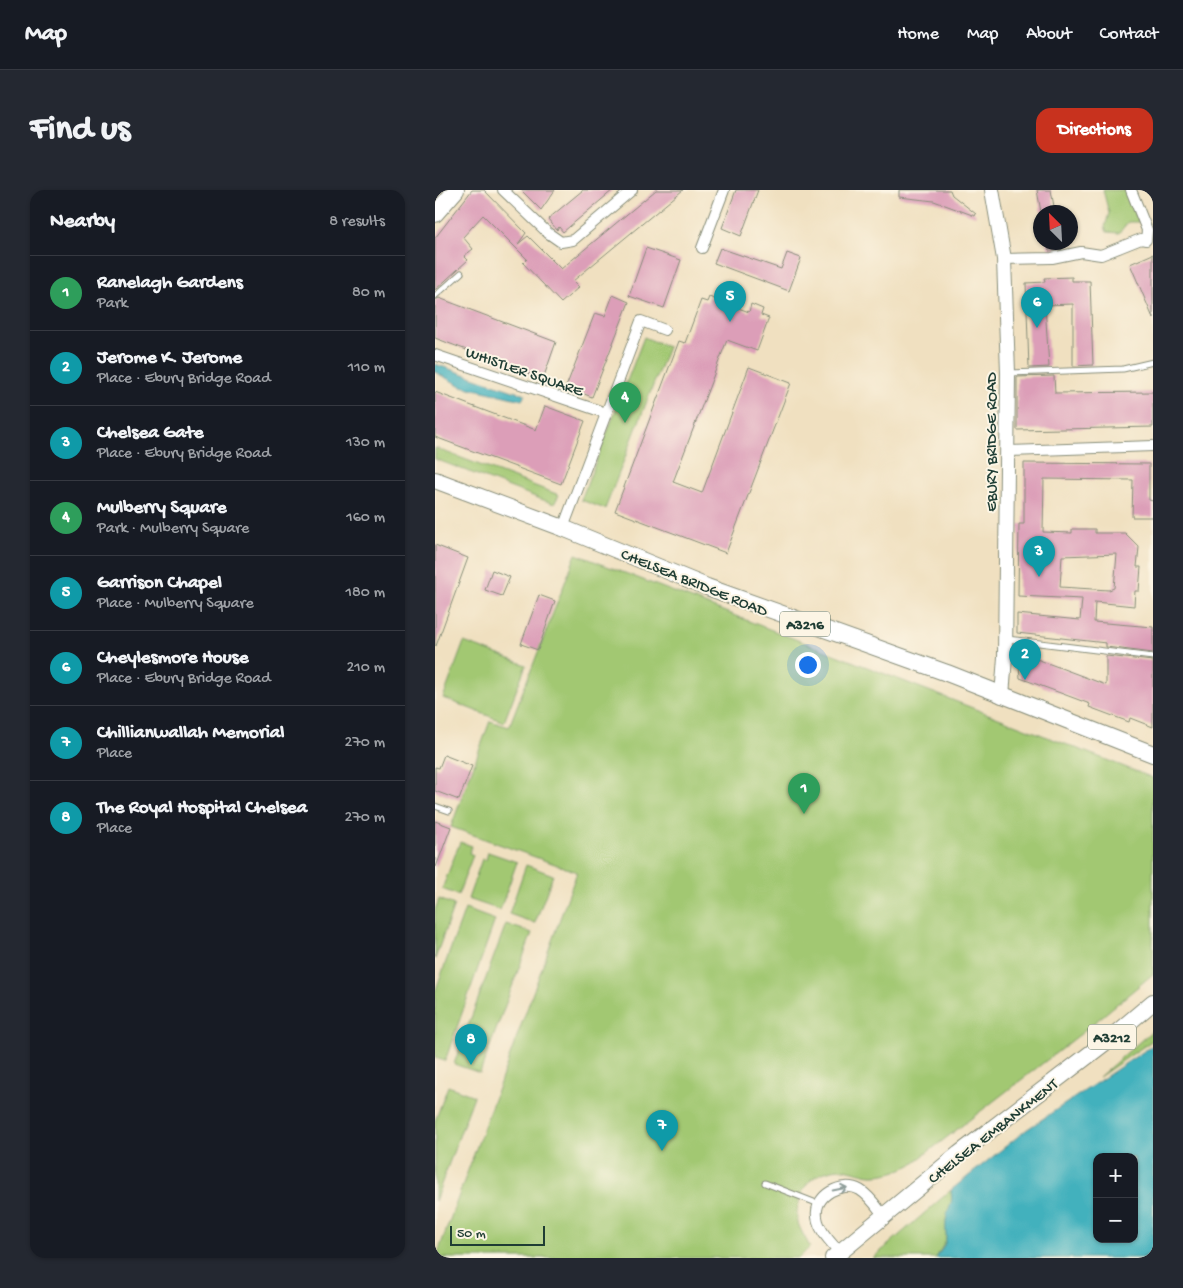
<!DOCTYPE html>
<meta charset="utf-8">
<style>
:root{--surface:#171b24;--page:#242831;--text:#f1f3f6;--muted:#9ea1a6;--line:#363941;--accent:#c8321e}
body{margin:0;font-family:"Gochi Hand",sans-serif;background:var(--page);color:var(--text)}
.controls{position:absolute;right:15px;bottom:15px;display:grid;overflow:hidden;border-radius:10px;box-shadow:0 1px 4px #0004}
.controls button{width:45px;height:45px;display:grid;place-items:center;padding:0;border:0;border-bottom:1px solid var(--line);background:var(--surface);color:var(--text);font:25px sans-serif}
.compass{position:absolute;left:598px;top:15px;width:45px;height:45px;border-radius:50%;background:var(--surface);box-shadow:0 1px 4px #0004;rotate:336deg}
.scale{position:absolute;left:15px;bottom:12px;width:95px;box-sizing:border-box;padding-left:5px;border:2px solid #1f3d34;border-top:0;font-size:14px;line-height:18px;white-space:nowrap;color:#1f3d34;-webkit-text-stroke:4px #fcf5e5;paint-order:stroke}
.you{position:absolute;left:372px;top:474px;width:18px;height:18px;margin:-12px;border:4px solid #fff;border-radius:50%;background:#1a73e8;box-shadow:0 0 0 8px #1a73e833}
.badge{display:grid;place-items:center;width:32px;height:32px;border-radius:50%;background:var(--accent);color:#fff;font-size:16px;font-weight:700}
.pin{position:absolute;translate:-50% -41px;filter:drop-shadow(0 1px 2px #0008)}
.pin::after{content:'';position:absolute;top:26px;width:18px;height:15px;background:inherit;clip-path:polygon(0 0,100% 0,50% 100%)}
.list{margin:0;padding:0;list-style:none}
h2{display:flex;justify-content:space-between;align-items:center;height:65px;margin:0;padding:0 20px;font-size:21px}
h2 small{font-size:16px;font-weight:400;color:var(--muted)}
.list li{display:grid;grid-template-columns:32px 1fr auto;gap:15px;align-items:center;box-sizing:border-box;height:75px;padding:0 20px;border-top:1px solid var(--line)}
.list b{display:block;font-size:19px;white-space:nowrap}
.list p{margin:0;font-size:16px;white-space:nowrap;color:var(--muted)}
.list em{font-size:16px;font-style:normal;color:var(--muted)}
.map{position:relative;flex:none;width:718px;height:1068px;overflow:hidden;border-radius:15px}
header{display:flex;align-items:center;gap:30px;box-sizing:border-box;height:70px;padding:0 25px;background:var(--surface);border-bottom:1px solid var(--line)}
header strong{font-size:24px}
nav{display:flex;gap:28px;margin-inline-start:auto;font-size:18px}
.intro{display:flex;align-items:center;justify-content:space-between;box-sizing:border-box;height:120px;padding:0 30px}
h1{margin:0;font-size:35px}
.button{padding:12px 22px;border-radius:15px;background:var(--accent);color:#fff;font-size:18px;font-weight:700}
main{display:flex;gap:30px;padding:0 30px}
aside{flex:1;background:var(--surface);border-radius:15px;box-shadow:0 1px 4px #0004}
.map>svg:first-child{display:block}
</style>
<header>
<strong>Map</strong>
<nav><a>Home</a><a>Map</a><a>About</a><a>Contact</a></nav>
</header>
<div class="intro"><h1>Find us</h1><a class="button">Directions</a></div>
<main>
<aside>
<h2>Nearby<small>8 results</small></h2>
<ul class="list">
<li><span class="badge" style="background:#2e9e5b">1</span><div><b>Ranelagh Gardens</b><p>Park</p></div><em>80 m</em></li>
<li><span class="badge" style="background:#0f9aa8">2</span><div><b>Jerome K. Jerome</b><p>Place · Ebury Bridge Road</p></div><em>110 m</em></li>
<li><span class="badge" style="background:#0f9aa8">3</span><div><b>Chelsea Gate</b><p>Place · Ebury Bridge Road</p></div><em>130 m</em></li>
<li><span class="badge" style="background:#2e9e5b">4</span><div><b>Mulberry Square</b><p>Park · Mulberry Square</p></div><em>160 m</em></li>
<li><span class="badge" style="background:#0f9aa8">5</span><div><b>Garrison Chapel</b><p>Place · Mulberry Square</p></div><em>180 m</em></li>
<li><span class="badge" style="background:#0f9aa8">6</span><div><b>Cheylesmore House</b><p>Place · Ebury Bridge Road</p></div><em>210 m</em></li>
<li><span class="badge" style="background:#0f9aa8">7</span><div><b>Chillianwallah Memorial</b><p>Place</p></div><em>270 m</em></li>
<li><span class="badge" style="background:#0f9aa8">8</span><div><b>The Royal Hospital Chelsea</b><p>Place</p></div><em>270 m</em></li>
</ul>
</aside>
<div class="map">
<svg width="718" height="1068" viewBox="0 0 718 1068">
<rect width="100%" height="100%" fill="#fcf5e5"/>
<filter id="ink" filterUnits="userSpaceOnUse"><feTurbulence type="fractalNoise" baseFrequency=".02" numOctaves="2"/><feDisplacementMap in="SourceGraphic" scale="10" xChannelSelector="R" yChannelSelector="G"/><feConvolveMatrix kernelMatrix="1 2 1 2 8 2 1 2 1" color-interpolation-filters="sRGB"/></filter>
<filter id="wash" filterUnits="userSpaceOnUse"><feTurbulence type="fractalNoise" baseFrequency=".0096" numOctaves="4" result="noise"/><feDisplacementMap in="SourceGraphic" scale="20" xChannelSelector="R" yChannelSelector="G"/><feGaussianBlur stdDeviation="1.12" result="paint"/><feColorMatrix in="noise" values="0 0 0 0 0 0 0 0 0 0 0 0 0 0 0 0 0 1.4 0 .05"/><feComposite in="paint" operator="in"/></filter>
<g filter="url(#wash)">
<rect width="100%" height="100%" fill="#f0e0c0"/>
<g fill="#a2c872" stroke="#608253">
<polygon points="668,0 692,0 704,32 693,32 684,43 672,42 670,37 674,23"/>
<polygon points="209,147 233,157 170,319 146,310"/>
<polygon points="0,258 124,305 119,314 0,269"/>
<path d="M141 364 718 588V784L647 843 476 975C463 981 452 985 438 985 428 985 418 980 408 979 391 979 373 987 367 1003 357 1030 363 1034 375 1057L364 1068H1L142 682 16 637 55 531 74 537Z"/>
<polygon points="29,452 91,475 69,532 8,508"/>
<polygon points="25,652 37,656 34,663 38,665 23,705 7,699"/>
<polygon points="53,662 82,672 65,720 33,709 47,669 51,670"/>
<polygon points="91,675 118,685 100,733 74,724"/>
<polygon points="4,709 19,715 0,769 0,720"/>
<polygon points="30,719 60,730 10,871 0,868 0,802"/>
<polygon points="71,734 97,743 45,883 19,874"/>
<polygon points="718,840 718,850 664,887"/>
<polygon points="13,896 39,906 0,1011 0,931"/>
<polygon points="516,1000 517,1014 511,1030 511,1050 501,1068 438,1068"/>
</g>
<g fill="#42b1bd" stroke="#307778" fill-rule="evenodd">
<polygon points="0,174 90,205 87,210 26,196 0,182"/>
<path d="M718 855V1068H501C515 1049 510 1050 511 1031 512 1018 519 1015 516 1000L591 940ZM662 967H699V1049H662Z"/>
</g>
<g fill="none" stroke-linecap="round" stroke-linejoin="round">
<polyline stroke="#2a605d" stroke-width="1" stroke-dasharray="6 5" stroke-linecap="butt" points="707,1068 718,1060"/>
</g>
<g id="blocks">
<g fill="#dc9eb8" fill-rule="evenodd">
<polygon points="37,0 49,0 91,43 83,54 93,46 126,79 221,0 248,0 138,91 144,97 126,113 88,73 92,69 48,25 28,47 38,59 29,66 33,70 0,100 0,48"/>
<polygon points="86,0 120,0 106,20"/>
<polygon points="148,0 178,0 128,42 124,37 122,40 113,29"/>
<polygon points="301,0 323,0 306,46 287,38"/>
<polygon points="464,0 515,0 517,5 541,24 540,26 499,11 464,7"/>
<polygon points="602,0 616,0 620,22 606,22"/>
<polygon points="612,52 626,52 628,59 614,61"/>
<polygon points="211,58 246,70 229,118 194,106"/>
<polygon points="285,58 346,79 352,63 366,68 354,101 279,73"/>
<polygon points="718,64 718,128 695,74"/>
<polygon points="637,87 637,91 655,91 658,175 638,176 638,114 610,115 614,177 594,178 591,93 610,92 609,88"/>
<polygon points="178,105 194,112 157,207 131,197 160,123 170,126"/>
<polygon points="274,107 314,122 316,114 328,119 326,125 334,128 322,161 292,150 238,292 267,303 314,177 356,193 291,363 180,321 244,151 250,153 266,110 272,112"/>
<polygon points="4,108 121,152 108,189 0,148 0,110"/>
<polygon points="619,186 620,203 718,202 718,237 582,240 582,187"/>
<polygon points="0,202 101,240 110,216 150,231 126,294 0,247"/>
<path d="M589 273 714 274V310L718 311V327H697L698 290 609 289 608 342 637 343V339H660V343H690L704 357 702 377H706L704 401H700L699 416 660 412 659 432 718 437V463L671 457V453L582 443V424L645 430 647 409 583 406 584 334H589ZM682 364 679 398 674 400 625 397 627 366Z"/>
<polygon points="0,355 33,368 1,456 0,455"/>
<polygon points="57,380 75,387 67,406 50,400"/>
<polygon points="104,405 120,411 103,460 86,454"/>
<polygon points="583,462 671,495 671,466 718,471 718,537 695,528 694,532 654,517 655,514 585,488"/>
<polygon points="9,565 37,576 24,610 0,601 0,577 4,578"/>
<polygon points="0,631 16,637 1,677 0,676"/>
</g>
</g>
</g>
<g filter="url(#ink)">
<use href="#blocks" fill-opacity="0" stroke="#888e7a" stroke-width="1"/>
<g fill="none" stroke-linecap="round" stroke-linejoin="round">
<defs>
<g id="service">
<polyline points="0,106 26,83"/>
<polyline points="574,183 688,179 718,172"/>
<polyline points="572,449 718,467"/>
<polyline points="0,616 14,621"/>
<polyline points="330,993 384,1014"/>
</g>
<g id="minor">
<polyline points="68,0 113,43 126,52 138,50 197,0"/>
<polyline points="267,58 289,0"/>
<polyline points="569,69 617,68 646,62 666,65 706,49 711,50 712,40 696,0"/>
<polyline points="0,165 171,223"/>
<polyline points="573,261 718,256"/>
<polyline points="128,338 206,131 230,140"/>
<path d="M405 1063C396 1052 384 1041 382 1027 379 1005 407 990 425 1000 435 1006 442 1017 449 1026"/>
</g>
<polyline id="secondary" points="557,0 569,69 573,183 570,467 567,506"/>
<g id="primary">
<polyline points="0,24 21,0"/>
<polyline points="0,290 128,338 272,397 512,483 718,564"/>
</g>
<polyline id="trunk" points="398,1068 524,964 672,851 718,812"/>
</defs>
<use href="#service" stroke="#888e7a" stroke-width="7"/>
<use href="#minor" stroke="#888e7a" stroke-width="12"/>
<use href="#secondary" stroke="#888e7a" stroke-width="16"/>
<use href="#primary" stroke="#888e7a" stroke-width="18"/>
<use href="#trunk" stroke="#888e7a" stroke-width="18"/>
<use href="#service" stroke="#fff" stroke-width="5"/>
<use href="#minor" stroke="#fff" stroke-width="10"/>
<use href="#secondary" stroke="#fff" stroke-width="14"/>
<use href="#primary" stroke="#fff" stroke-width="16"/>
<use href="#trunk" stroke="#fff" stroke-width="16"/>
</g>
<defs><path id="oneway-shaft" d="M-6 0H5M1.5-3L5.5 0L1.5 3" fill="none" stroke-width="1.6" stroke-linecap="round" stroke-linejoin="round" transform="scale(1.25)"/></defs>
<use stroke="#8f9e9a" href="#oneway-shaft" transform="translate(405 999) rotate(-11)"/>
</g>
<g text-anchor="middle" stroke-width="4" stroke-linejoin="round" paint-order="stroke">
<g fill="#fcf5e5" stroke="#617469" stroke-width="1">
<rect x="345" y="421.5" width="50" height="25" rx="4"/>
<rect x="653" y="834.5" width="48" height="25" rx="4"/>
</g>
<g font-size="15" font-weight="bold" fill="#1f3d34">
<text x="370" y="439">A3216</text>
<text x="677" y="852">A3212</text>
</g>
<g font-size="16" fill="#1f3d34" stroke="#fcf5e5">
<text transform="translate(90 180) rotate(19)" y="6">WHISTLER SQUARE</text>
<text transform="translate(555 252) rotate(-90)" y="6">EBURY BRIDGE ROAD</text>
<text transform="translate(260 391) rotate(22)" y="6">CHELSEA BRIDGE ROAD</text>
<text transform="translate(557 940) rotate(-38)" y="6">CHELSEA EMBANKMENT</text>
</g>
</g>
</svg>
<div class="controls">
<button>+</button>
<button>−</button>
</div>
<svg class="compass" viewBox="-18 -18 36 36"><path d="M0-13l5 13h-10z" fill="#e53935"/><path d="M0 13l5-13h-10z" fill="#9ea1a6"/></svg>
<div class="scale">50 m</div>
<div class="you"></div>
<div class="pin badge" style="left:369px;top:624px;background:#2e9e5b">1</div>
<div class="pin badge" style="left:590px;top:490px;background:#0f9aa8">2</div>
<div class="pin badge" style="left:604px;top:387px;background:#0f9aa8">3</div>
<div class="pin badge" style="left:190px;top:233px;background:#2e9e5b">4</div>
<div class="pin badge" style="left:295px;top:132px;background:#0f9aa8">5</div>
<div class="pin badge" style="left:602px;top:138px;background:#0f9aa8">6</div>
<div class="pin badge" style="left:227px;top:961px;background:#0f9aa8">7</div>
<div class="pin badge" style="left:36px;top:875px;background:#0f9aa8">8</div>
</div>
</main>
